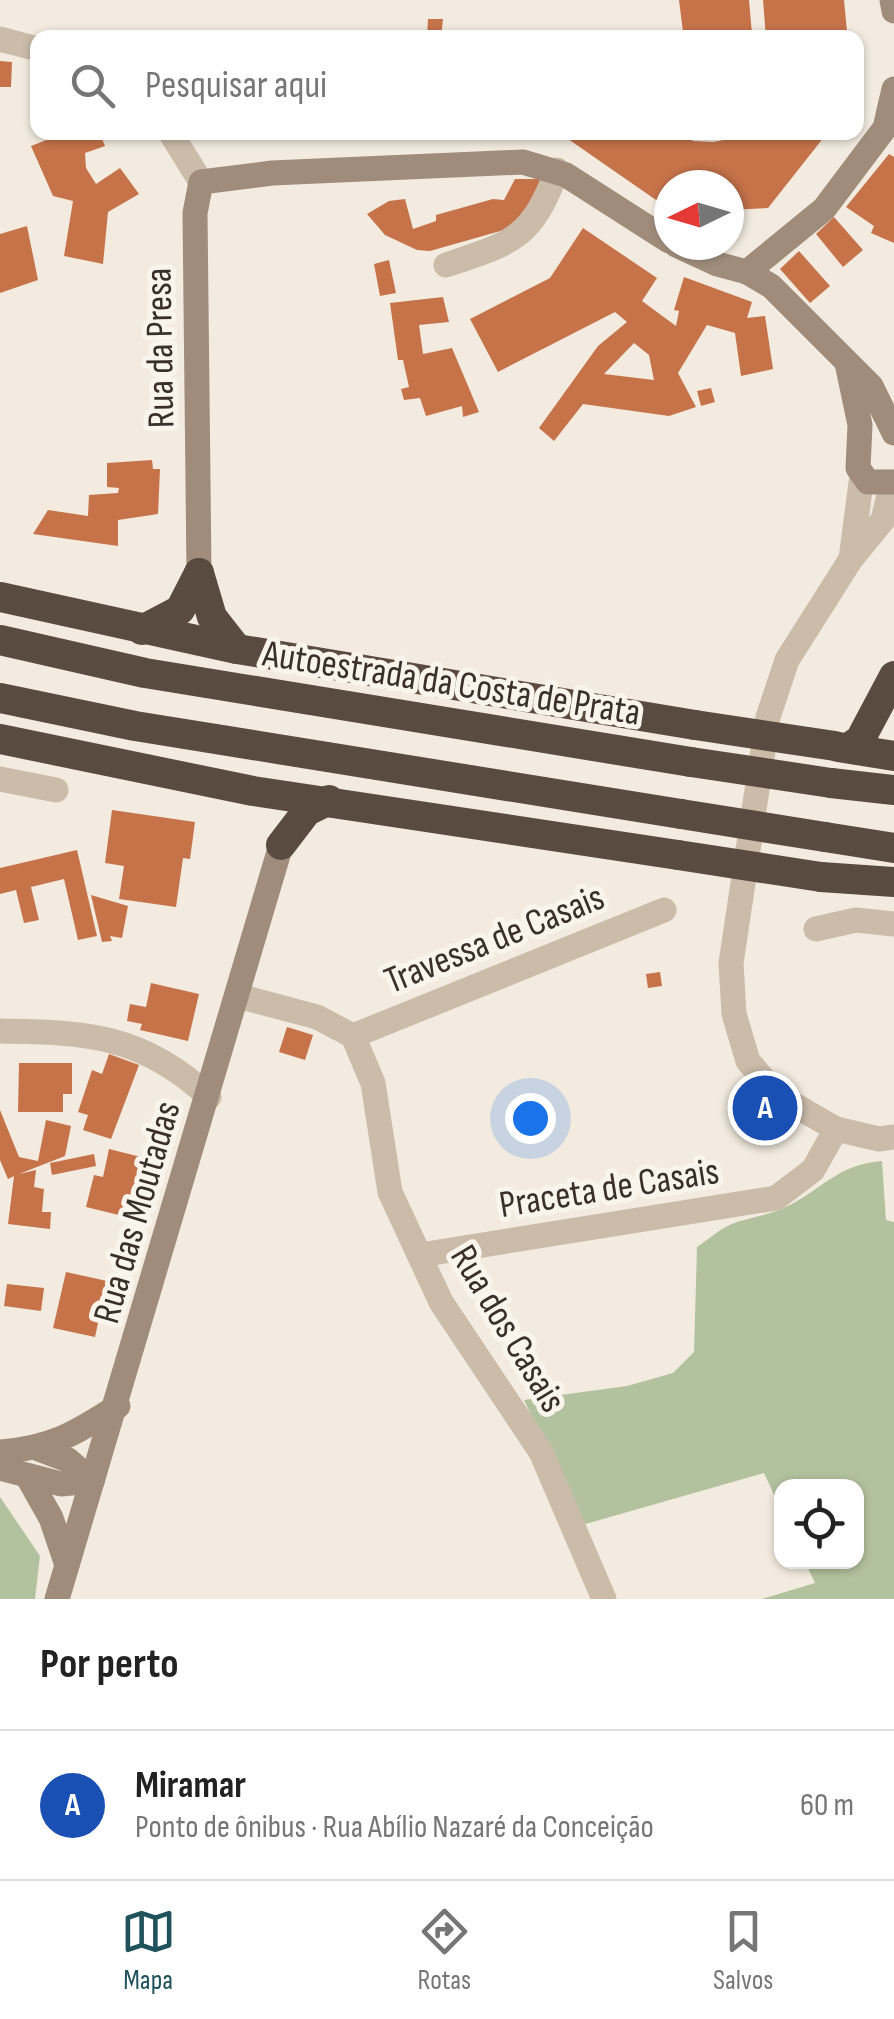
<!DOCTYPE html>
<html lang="pt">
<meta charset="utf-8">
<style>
:root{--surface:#fff;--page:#f6f6f6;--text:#222;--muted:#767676;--line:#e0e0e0;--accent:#1f525b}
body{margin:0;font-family:"Sofia Sans Condensed",sans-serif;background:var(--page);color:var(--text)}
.controls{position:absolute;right:30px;bottom:30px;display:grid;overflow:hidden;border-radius:20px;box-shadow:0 2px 8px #0004}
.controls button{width:90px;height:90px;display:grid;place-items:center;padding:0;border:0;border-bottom:2px solid var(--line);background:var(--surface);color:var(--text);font:50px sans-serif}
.compass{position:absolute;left:654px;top:170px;width:90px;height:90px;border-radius:50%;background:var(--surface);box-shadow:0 2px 8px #0004;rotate:265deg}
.you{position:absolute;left:530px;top:1118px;width:35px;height:35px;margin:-25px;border:8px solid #fff;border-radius:50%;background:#1a73e8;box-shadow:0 0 0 15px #1a73e833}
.badge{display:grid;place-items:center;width:65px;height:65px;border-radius:50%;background:var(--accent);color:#fff;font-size:32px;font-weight:700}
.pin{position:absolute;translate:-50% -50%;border:5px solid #fff;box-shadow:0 2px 10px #0006}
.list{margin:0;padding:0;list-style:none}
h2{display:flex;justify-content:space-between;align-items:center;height:130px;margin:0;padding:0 40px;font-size:42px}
h2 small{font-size:32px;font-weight:400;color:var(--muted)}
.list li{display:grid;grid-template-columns:65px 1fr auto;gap:30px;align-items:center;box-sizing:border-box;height:150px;padding:0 40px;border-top:2px solid var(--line)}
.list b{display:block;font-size:38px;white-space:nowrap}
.list p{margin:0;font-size:32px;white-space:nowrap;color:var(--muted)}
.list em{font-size:32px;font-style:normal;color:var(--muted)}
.icon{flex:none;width:55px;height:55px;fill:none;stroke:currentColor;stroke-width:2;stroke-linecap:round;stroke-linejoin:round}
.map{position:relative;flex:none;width:894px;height:1599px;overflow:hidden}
.search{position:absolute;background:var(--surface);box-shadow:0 2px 8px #0004;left:30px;right:30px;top:30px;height:110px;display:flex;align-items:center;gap:25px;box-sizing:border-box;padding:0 35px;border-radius:20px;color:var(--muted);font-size:38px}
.sheet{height:280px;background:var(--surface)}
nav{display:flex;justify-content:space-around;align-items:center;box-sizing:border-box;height:140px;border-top:2px solid var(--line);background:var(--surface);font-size:28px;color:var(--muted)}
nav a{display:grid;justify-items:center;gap:5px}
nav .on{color:var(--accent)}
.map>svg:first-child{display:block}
</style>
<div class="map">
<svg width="894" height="1599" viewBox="0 0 894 1599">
<rect width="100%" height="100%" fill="#f3ebdf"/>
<g fill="#b3c29e">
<path d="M882 1161 886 1220 894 1222V1599H762L815 1583 805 1562H856V1486H782L781 1510 764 1473 582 1525 524 1400 627 1386 673 1373 694 1352 697 1247C709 1239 723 1226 737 1222 758 1216 778 1213 797 1201 830 1182 840 1165 882 1161Z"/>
<polygon points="0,1497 40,1556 35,1599 0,1599"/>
</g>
<g fill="#c6734a" fill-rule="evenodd">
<polygon points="679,0 749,0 752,34 699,37 698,30 683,32"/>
<polygon points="763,0 844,0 847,32 766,38"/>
<polygon points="428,19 443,19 441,38 427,38"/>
<polygon points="0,61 12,62 11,87 0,87"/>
<polygon points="67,132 99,132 105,146 85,153 86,168 96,184 120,168 139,194 108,212 103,264 64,256 73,201 53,196 31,146"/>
<polygon points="558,132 681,132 693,141 713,142 729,139 735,132 828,132 768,208 729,210 729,185 669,185 669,209"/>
<polygon points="889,154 894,157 894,243 871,233 874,226 846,207"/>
<polygon points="515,179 542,179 529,210 514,227 430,251 417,250 385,235 367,214 389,201 405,199 413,229 436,221 436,215 493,199 504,200"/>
<polygon points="834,217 863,250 843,267 816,234"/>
<polygon points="27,226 38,280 0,293 0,234"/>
<path d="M583 228 657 278 642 301 676 326 679 311 674 310 684 277 752 302 747 318 765 316 773 369 741 376 735 333 707 325 678 373 696 407 669 416 583 404 554 441 539 428 598 346 627 322 615 312 498 372 470 319 550 278ZM634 343 649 355 654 380 604 374Z"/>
<polygon points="799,251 830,286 810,303 780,269"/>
<polygon points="389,260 396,293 380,296 374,264"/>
<polygon points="443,297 449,322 419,325 423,354 452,348 479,412 463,417 462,406 426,416 420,398 404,400 401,389 409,387 403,360 398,360 390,303"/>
<polygon points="711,388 715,402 701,406 697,391"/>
<polygon points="152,460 153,469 160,469 158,514 118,520 118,546 33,534 48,510 88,516 89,495 118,493 119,488 107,487 107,463"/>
<polygon points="112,810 195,822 190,859 183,858 176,907 119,899 124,866 105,863"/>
<polygon points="77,850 97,936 78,940 64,879 31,887 39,920 24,923 16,890 0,894 0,868"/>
<polygon points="91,895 128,906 122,938 110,936 112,941 102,942"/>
<polygon points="660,972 662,986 648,988 646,974"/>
<polygon points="151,983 199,994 188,1041 140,1030 142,1024 127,1021 130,1004 146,1007"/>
<polygon points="287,1027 313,1035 305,1060 279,1052"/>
<polygon points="109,1054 139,1065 111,1139 83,1130 88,1115 78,1112 92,1070 102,1074"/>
<polygon points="19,1063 72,1063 72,1094 63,1094 63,1112 18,1112"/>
<polygon points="0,1110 19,1157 38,1161 46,1120 71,1126 65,1156 19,1174 36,1170 34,1187 44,1189 42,1212 51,1212 50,1229 8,1224 14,1176 8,1179 0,1160"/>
<polygon points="109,1149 141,1157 127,1217 86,1207 94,1175 103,1177"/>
<polygon points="94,1154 96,1166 52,1175 50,1163"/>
<polygon points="66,1272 107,1281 95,1337 53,1328"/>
<polygon points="7,1284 44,1288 41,1311 4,1306"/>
</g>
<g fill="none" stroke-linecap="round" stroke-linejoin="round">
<g stroke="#cbbcaa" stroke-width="25">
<polyline points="0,39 38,49"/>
<polyline points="170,132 201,182"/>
<path d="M446 265C512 243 532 239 557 170"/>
<polyline points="892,483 883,520 851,559 787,660 768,717 731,963 734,1014 748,1061 777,1095 836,1129 879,1139 894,1137"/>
<polyline points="851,559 862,475"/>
<polyline points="0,779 56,790"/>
<polyline points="816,929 856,920 894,924"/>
<polyline points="238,996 317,1017 353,1036 373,1083 390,1192 441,1302 541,1452 604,1599"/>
<path d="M0 1031C86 1032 143 1035 209 1097"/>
<polyline points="353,1036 664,910"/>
<polyline points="420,1255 776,1198 813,1170 836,1129"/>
</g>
<g stroke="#9f8c7b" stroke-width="25">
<polyline points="892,0 894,11"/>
<polyline points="676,245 717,264 747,272 771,286 871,386 894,433"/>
<polyline points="747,272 824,209 885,128 894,89"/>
<polyline points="847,363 860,425 858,468 868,482 894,482"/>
<polyline points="199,573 195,213 201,182 272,173 523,162 566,175 669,241"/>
<polyline points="39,1449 68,1460 92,1481"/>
<path d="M0 1452C51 1448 75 1434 118 1406"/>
<polyline points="0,1468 61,1484 92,1481"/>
<polyline points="29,1479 51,1518 67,1565"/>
<polyline points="57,1599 281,845"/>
</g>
<g stroke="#5a4b41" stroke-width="30">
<polyline points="199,573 212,617 237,649"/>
<polyline points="0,597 237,649 695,725"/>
<polyline points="142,630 180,610 199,573"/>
<polyline points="0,640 145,673 691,762"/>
<polyline points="0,698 135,726 681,814"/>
<polyline points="0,739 253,791 678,855"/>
<polyline points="838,747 894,756"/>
<polyline points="848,748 860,740 894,676"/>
<polyline points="831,783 894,790"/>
<polyline points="825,837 894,848"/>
<polyline points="281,845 307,811 329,800"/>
<polyline points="821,877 894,882"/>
</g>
<g stroke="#5a4b41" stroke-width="30">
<polyline points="695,725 835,746"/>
<polyline points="691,762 831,783"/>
<polyline points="681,814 825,837"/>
<polyline points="678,855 821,877"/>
</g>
</g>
<g text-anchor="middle" stroke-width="10" stroke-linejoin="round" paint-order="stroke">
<g font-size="38" fill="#39302a" stroke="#faf5ec">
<text transform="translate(159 348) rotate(-91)" y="13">Rua da Presa</text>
<text transform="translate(452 682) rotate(9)" y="13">Autoestrada da Costa de Prata</text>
<text transform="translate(494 938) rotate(-22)" y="13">Travessa de Casais</text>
<text transform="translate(609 1187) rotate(-9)" y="13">Praceta de Casais</text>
<text transform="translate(136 1212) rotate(-74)" y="13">Rua das Moutadas</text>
<text transform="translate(509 1328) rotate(59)" y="13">Rua dos Casais</text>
</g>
</g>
</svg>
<div class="controls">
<button><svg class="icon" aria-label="locate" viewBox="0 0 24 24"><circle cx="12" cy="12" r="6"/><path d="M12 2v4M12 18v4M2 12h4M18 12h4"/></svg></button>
</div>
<svg class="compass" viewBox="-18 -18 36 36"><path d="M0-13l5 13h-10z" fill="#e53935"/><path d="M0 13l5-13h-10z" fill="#767676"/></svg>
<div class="you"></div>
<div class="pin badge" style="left:765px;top:1108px;background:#1a4fb4">A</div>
<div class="search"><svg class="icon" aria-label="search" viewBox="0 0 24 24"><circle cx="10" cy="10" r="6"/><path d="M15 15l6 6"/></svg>Pesquisar aqui</div>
</div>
<section class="sheet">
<h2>Por perto<small></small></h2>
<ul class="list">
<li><span class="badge" style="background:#1a4fb4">A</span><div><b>Miramar</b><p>Ponto de ônibus · Rua Abílio Nazaré da Conceição</p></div><em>60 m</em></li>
</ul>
</section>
<nav>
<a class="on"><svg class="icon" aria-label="map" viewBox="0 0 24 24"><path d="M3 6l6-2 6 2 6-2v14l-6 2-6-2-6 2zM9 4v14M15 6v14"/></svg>Mapa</a>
<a><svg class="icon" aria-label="directions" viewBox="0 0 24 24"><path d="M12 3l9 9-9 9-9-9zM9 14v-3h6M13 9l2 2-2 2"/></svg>Rotas</a>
<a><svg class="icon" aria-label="saved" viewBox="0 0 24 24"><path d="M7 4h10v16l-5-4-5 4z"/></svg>Salvos</a>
</nav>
